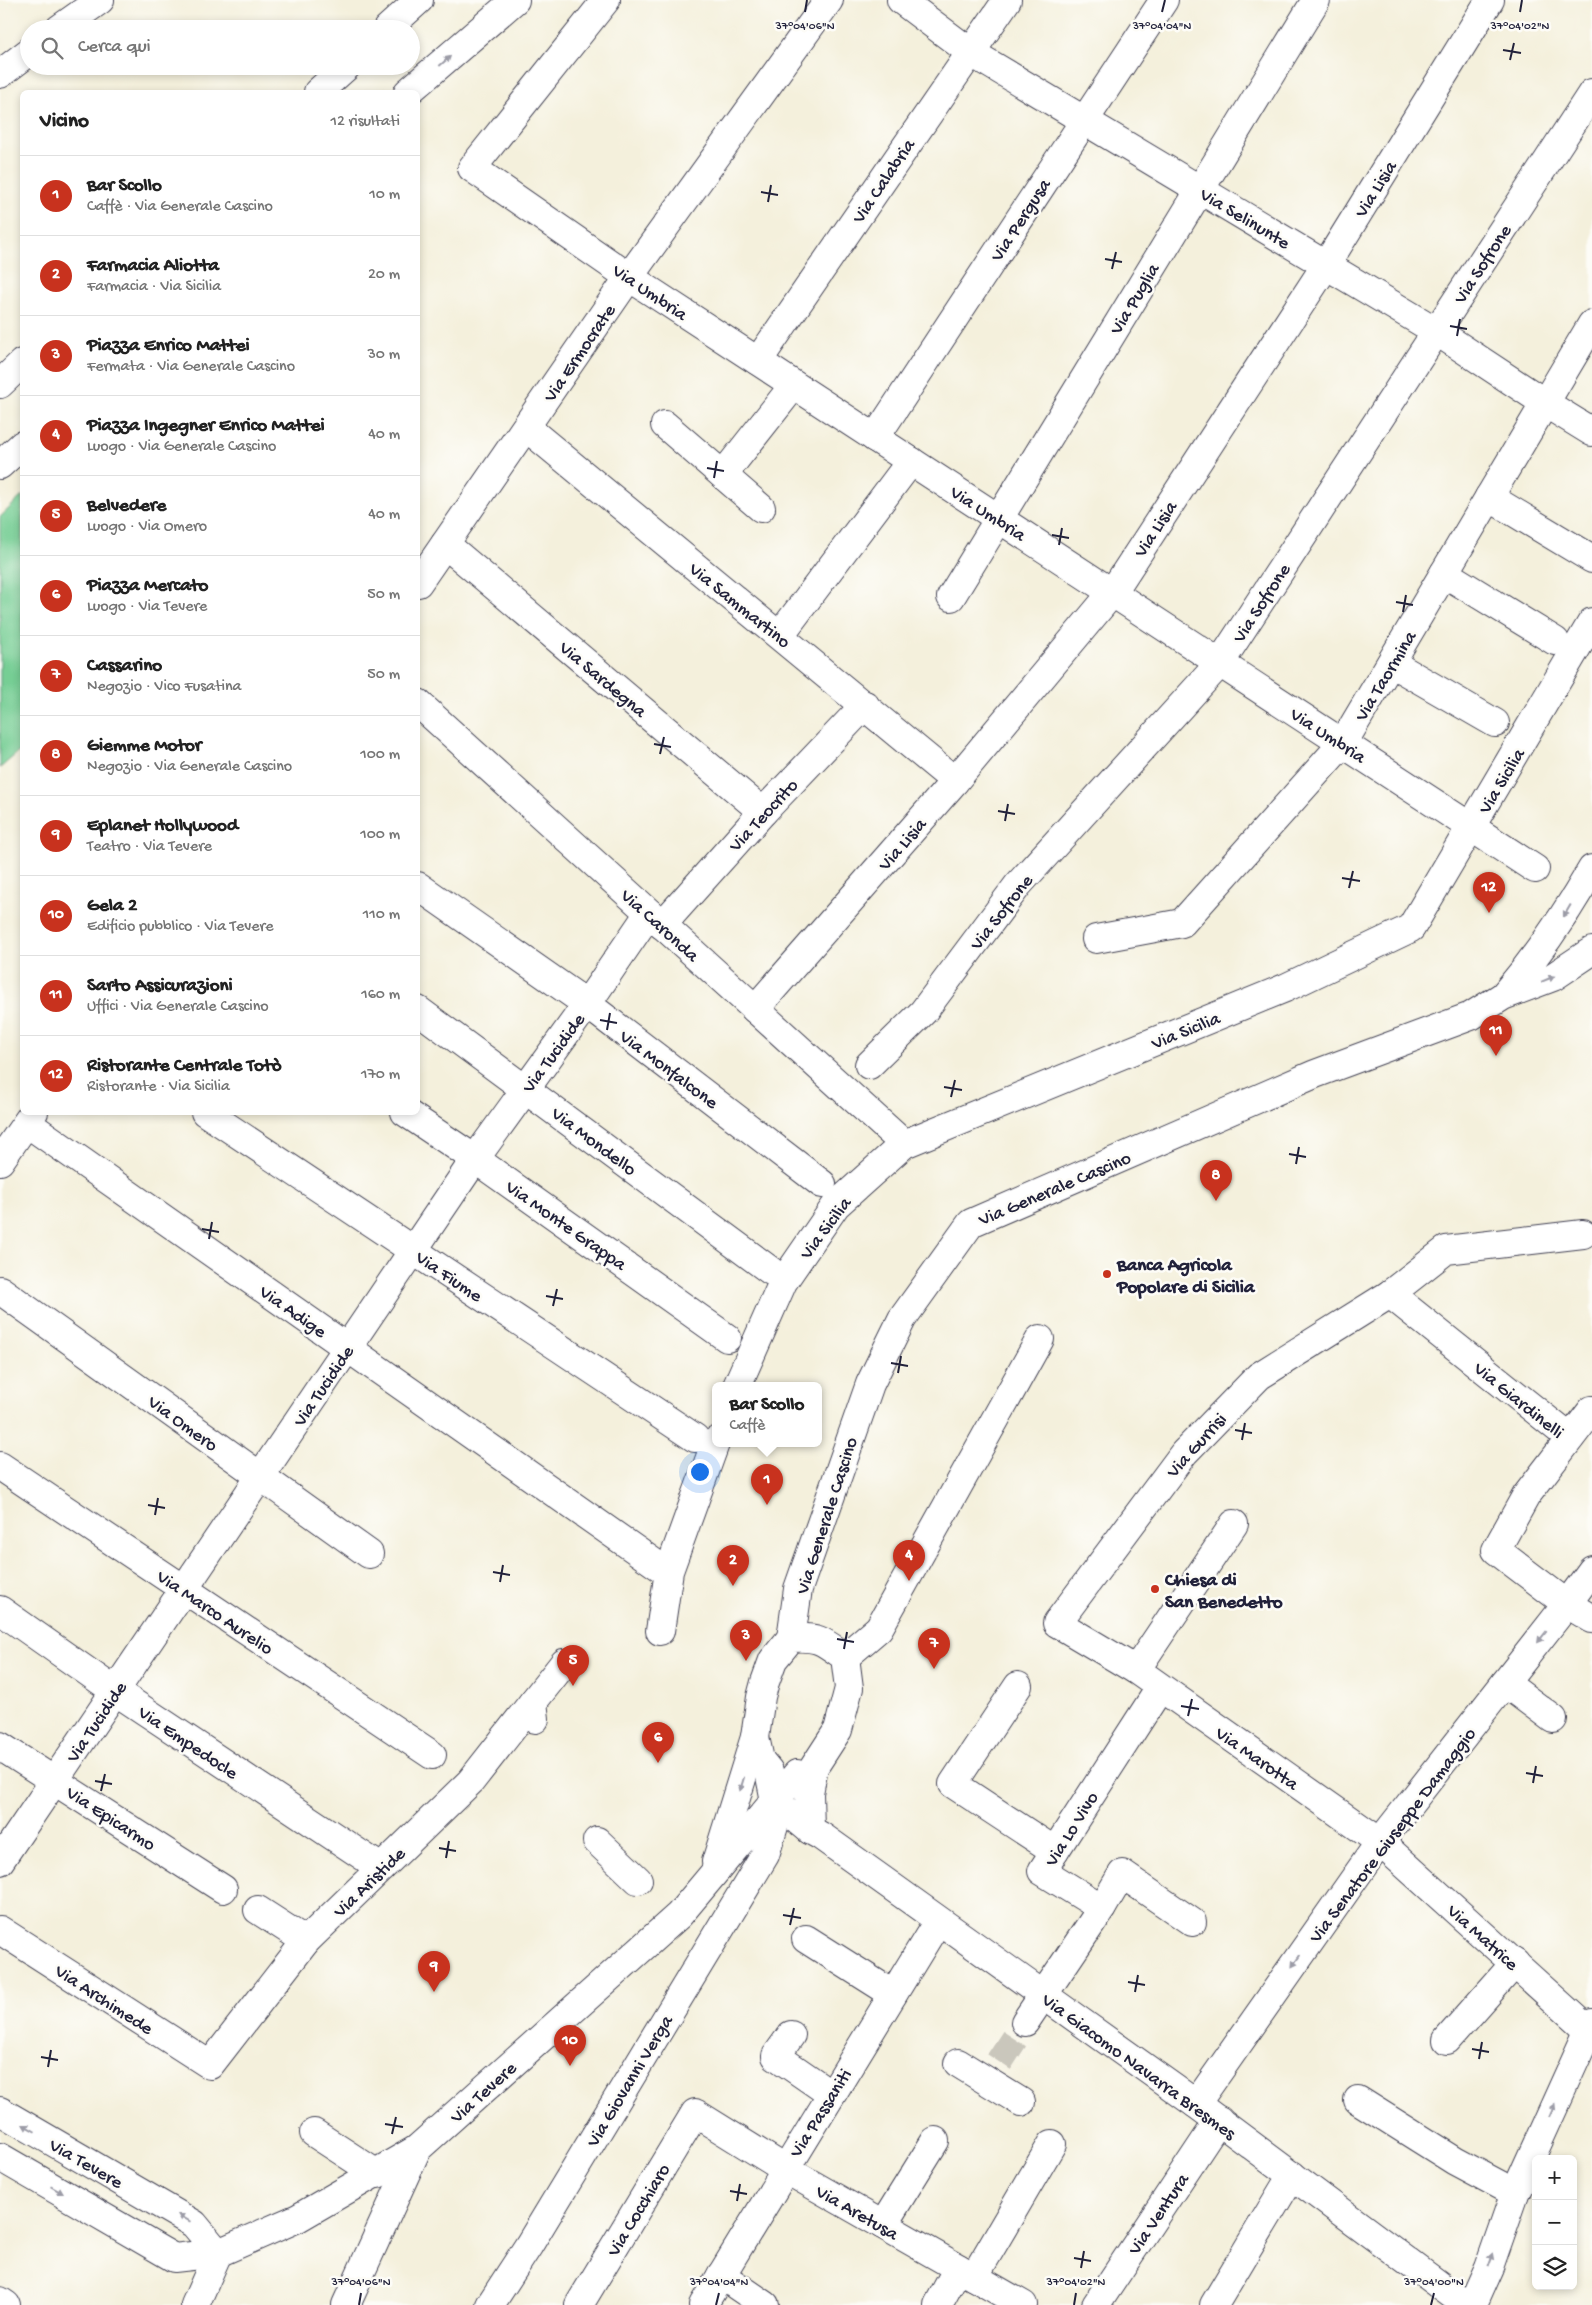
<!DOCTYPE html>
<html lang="it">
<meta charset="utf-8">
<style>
:root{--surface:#fff;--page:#f6f6f6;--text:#222;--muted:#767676;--line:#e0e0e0;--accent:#c8321e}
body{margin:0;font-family:"Gochi Hand",sans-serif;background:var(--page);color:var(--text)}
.controls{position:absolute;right:15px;bottom:15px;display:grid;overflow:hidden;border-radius:8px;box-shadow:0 2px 8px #0003}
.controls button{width:45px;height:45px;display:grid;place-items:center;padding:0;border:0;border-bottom:1px solid var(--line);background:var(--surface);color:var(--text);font:25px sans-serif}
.you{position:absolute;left:699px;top:1471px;width:18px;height:18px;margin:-12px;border:4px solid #fff;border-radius:50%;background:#1a73e8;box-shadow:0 0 0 8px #1a73e833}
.badge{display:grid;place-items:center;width:32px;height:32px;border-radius:50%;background:var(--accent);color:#fff;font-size:16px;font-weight:700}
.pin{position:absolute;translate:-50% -41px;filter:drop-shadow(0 1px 2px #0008)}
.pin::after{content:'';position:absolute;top:26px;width:18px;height:15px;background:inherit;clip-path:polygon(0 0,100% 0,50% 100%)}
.popup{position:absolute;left:712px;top:1382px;width:110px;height:65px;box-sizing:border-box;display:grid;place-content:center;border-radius:8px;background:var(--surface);filter:drop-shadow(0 1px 4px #0005);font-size:16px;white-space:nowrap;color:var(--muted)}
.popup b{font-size:19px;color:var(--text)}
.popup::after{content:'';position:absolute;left:50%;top:100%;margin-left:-10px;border:10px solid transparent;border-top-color:var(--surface)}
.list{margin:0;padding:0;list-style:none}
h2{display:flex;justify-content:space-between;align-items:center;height:65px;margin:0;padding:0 20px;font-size:21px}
h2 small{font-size:16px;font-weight:400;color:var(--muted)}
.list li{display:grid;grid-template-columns:32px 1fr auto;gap:15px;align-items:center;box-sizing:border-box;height:80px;padding:0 20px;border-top:1px solid var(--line)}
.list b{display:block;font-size:19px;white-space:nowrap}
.list p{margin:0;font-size:16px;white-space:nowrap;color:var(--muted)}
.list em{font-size:16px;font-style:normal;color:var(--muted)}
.icon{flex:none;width:28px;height:28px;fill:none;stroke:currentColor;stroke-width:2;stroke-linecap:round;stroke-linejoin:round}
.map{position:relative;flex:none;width:1592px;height:2305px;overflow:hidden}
.search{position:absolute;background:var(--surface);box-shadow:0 2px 8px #0003;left:20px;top:20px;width:400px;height:55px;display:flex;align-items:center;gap:12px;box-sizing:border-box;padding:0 18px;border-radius:28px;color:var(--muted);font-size:19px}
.panel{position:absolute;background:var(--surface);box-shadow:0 2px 8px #0003;left:20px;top:90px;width:400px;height:1025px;border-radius:8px}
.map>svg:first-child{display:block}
</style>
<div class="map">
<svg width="1592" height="2305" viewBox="0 0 1592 2305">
<rect width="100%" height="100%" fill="#fdfcf7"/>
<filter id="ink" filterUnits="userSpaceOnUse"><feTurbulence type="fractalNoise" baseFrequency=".02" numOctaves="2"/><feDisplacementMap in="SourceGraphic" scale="10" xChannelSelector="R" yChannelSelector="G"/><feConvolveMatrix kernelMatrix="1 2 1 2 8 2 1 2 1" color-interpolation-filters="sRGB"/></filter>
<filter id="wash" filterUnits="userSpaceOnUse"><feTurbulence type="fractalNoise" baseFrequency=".0096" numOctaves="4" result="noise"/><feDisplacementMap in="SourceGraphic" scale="20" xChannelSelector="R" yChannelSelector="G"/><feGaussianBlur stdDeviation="1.12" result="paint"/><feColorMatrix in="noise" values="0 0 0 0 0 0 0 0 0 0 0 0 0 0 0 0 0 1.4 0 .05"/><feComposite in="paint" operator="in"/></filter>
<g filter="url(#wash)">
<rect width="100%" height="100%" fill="#f4f0dc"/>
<polygon fill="#76ce94" stroke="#4c7868" points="22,496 22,749 0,768 0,517"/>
</g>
<g filter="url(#ink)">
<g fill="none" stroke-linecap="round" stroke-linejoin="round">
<polyline stroke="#cac7bc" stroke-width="28" stroke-dasharray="28 14" stroke-linecap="butt" points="999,2062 1025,2022"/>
<defs>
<g id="minor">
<polyline points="606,0 472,168 629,277 1535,869"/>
<polyline points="901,0 970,52 1436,331 1545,403 1592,432"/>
<polyline points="59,29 100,0"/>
<polyline points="387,29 419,0"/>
<polyline points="0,74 29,52"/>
<polyline points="318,92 347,66"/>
<polyline points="408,92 515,0"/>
<polyline points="758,361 1007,0"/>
<polyline points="0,384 22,363"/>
<polyline points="665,425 761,508"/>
<polyline points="527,428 955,781"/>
<polyline points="875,438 1164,0"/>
<polyline points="0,465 22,445"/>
<polyline points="723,475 794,385"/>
<polyline points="1489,497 1592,559"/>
<polyline points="445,544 763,812"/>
<polyline points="1444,573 1555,641"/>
<polyline points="418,583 629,277 829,0"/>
<polyline points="951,597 1316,0"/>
<polyline points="780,635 911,461"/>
<polyline points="1391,663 1495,723"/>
<polyline points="418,703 904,1144"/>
<polyline points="418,886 587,1004 822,1184"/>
<polyline points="662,925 763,812 865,705"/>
<polyline points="1096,939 1182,923 1343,743 1592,324"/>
<path d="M1504 995C1539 954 1565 916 1592 869"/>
<polyline points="755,1009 955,781 1112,593 1326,265 1490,0"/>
<polyline points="418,1010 771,1271"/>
<polyline points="869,1065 923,1012 1018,885 1220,663 1592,93"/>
<polyline points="205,1112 695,1438"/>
<polyline points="405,1112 475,1159 727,1338"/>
<polyline points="27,1123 660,1567"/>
<polyline points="0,1161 34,1112"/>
<polyline points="1583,1234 1446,1250 1390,1294 1259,1376 1184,1453 1057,1623 1136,1670 1380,1842 1588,2030"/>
<polyline points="0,1290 369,1554"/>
<polyline points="1390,1294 1570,1438"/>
<polyline points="737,1386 783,1282 836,1205 904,1144 1285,988 1411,928 1592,622"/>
<polyline points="1592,1410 1526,1496 1496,1550 1567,1604 1592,1619"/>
<polyline points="0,1466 432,1755"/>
<polyline points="0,1610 115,1691 381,1868"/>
<polyline points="660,1631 669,1571 716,1441"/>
<polyline points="791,1638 798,1589 870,1384 902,1319 971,1223 1315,1074 1471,1016 1503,996 1553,977 1592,951"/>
<polyline points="845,1657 879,1628 1040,1339"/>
<polyline points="1136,1670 1234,1524"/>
<polyline points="1505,1683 1553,1719"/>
<polyline points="1018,1686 953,1784 1055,1851"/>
<polyline points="535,1719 533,1702 564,1663"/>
<polyline points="0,1746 223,1889"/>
<polyline points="775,1801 810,1830 821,1836 1196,2104 1466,2305"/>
<polyline points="597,1841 638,1880"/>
<polyline points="0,1861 475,1159 587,1004 649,913"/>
<path d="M716 1862 755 1737 761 1697 765 1682 773 1660 791 1638C819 1636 823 1641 845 1657L849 1688 838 1730 814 1767 809 1793 810 1830"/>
<polyline points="1102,1908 1122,1874 1192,1922"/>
<polyline points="258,1910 306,1941"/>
<polyline points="0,1930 210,2065 306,1941 471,1781 533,1702"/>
<polyline points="806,1939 893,1994"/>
<polyline points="1025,2022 1102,1908 1042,1871 1160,1688"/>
<polyline points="791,2035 776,2056 831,2094"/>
<polyline points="1447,2040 1515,1963"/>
<polyline points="958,2063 1021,2102"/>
<polyline points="1358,2100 1455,2161 1515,2193"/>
<polyline points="1196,2104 1380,1842 1567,1604 1592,1570"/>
<polyline points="0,2111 194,2224 218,2253"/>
<polyline points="314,2133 377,2174"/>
<polyline points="0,2157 174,2258 218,2253 298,2218 417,2149 679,1915 797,1774"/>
<polyline points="883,2225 935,2141"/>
<polyline points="721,2275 765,2305"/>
<polyline points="974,2277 1052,2144"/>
<polyline points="0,2301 6,2305"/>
<polyline points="195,2305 218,2253"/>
<polyline points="346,2305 417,2149"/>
<polyline points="490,2305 529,2245 765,1855 774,1826 775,1801 769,1771 760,1760 755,1737"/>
<polyline points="579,2305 695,2113 785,2169 1023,2305"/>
<polyline points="703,2305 938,1921"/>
<polyline points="938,2305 958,2268"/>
<polyline points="1096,2305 1219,2120"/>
<polyline points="1214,2305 1292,2175"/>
<polyline points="1472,2305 1489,2267 1515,2193 1592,2023"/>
</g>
</defs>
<use href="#minor" stroke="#424153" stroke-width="30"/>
<use href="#minor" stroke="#fff" stroke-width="28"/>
</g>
<defs><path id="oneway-solid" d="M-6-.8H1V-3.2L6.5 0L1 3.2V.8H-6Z" transform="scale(1.25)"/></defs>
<g fill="#9c9ca7">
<use href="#oneway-solid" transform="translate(445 61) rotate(-41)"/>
<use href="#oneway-solid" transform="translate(1567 911) rotate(120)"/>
<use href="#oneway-solid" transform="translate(1548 979) rotate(-23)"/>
<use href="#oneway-solid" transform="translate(1542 1637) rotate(128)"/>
<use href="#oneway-solid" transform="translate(742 1784) rotate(107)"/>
<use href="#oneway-solid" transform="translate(1296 1961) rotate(125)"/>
<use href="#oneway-solid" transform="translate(1552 2110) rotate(-66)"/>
<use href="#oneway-solid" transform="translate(29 2128) rotate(-150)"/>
<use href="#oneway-solid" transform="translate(57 2190) rotate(30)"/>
<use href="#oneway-solid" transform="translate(184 2218) rotate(-150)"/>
<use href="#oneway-solid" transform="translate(1491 2260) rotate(-70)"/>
</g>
</g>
<path fill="none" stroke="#22223b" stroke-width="2" d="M805 12 807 0M1162 12 1165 0M1520 12 1522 0M1503 50 1521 53M1510 60 1514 43M761 192 778 195M768 202 771 185M1105 259 1122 262M1112 269 1116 252M1450 326 1467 329M1457 336 1460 319M707 468 724 471M714 478 717 461M1052 535 1069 538M1059 545 1062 528M1396 602 1413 605M1403 612 1406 595M654 744 671 747M660 754 664 737M998 811 1015 814M1005 821 1008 804M1342 878 1360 881M1349 888 1353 871M600 1020 617 1023M607 1030 610 1013M944 1087 962 1090M951 1097 955 1080M1289 1154 1306 1157M1296 1164 1299 1147M202 1229 219 1232M209 1239 212 1222M546 1296 563 1299M553 1306 557 1289M891 1363 908 1366M898 1373 901 1356M1235 1430 1252 1433M1242 1440 1245 1423M148 1505 165 1508M155 1515 158 1498M493 1572 510 1575M500 1582 503 1565M837 1639 854 1642M844 1649 847 1632M1181 1706 1199 1709M1188 1716 1192 1699M1526 1773 1543 1776M95 1781 112 1784M1533 1783 1536 1766M101 1791 105 1774M439 1848 456 1851M446 1858 449 1841M783 1915 801 1918M790 1925 794 1908M1128 1982 1145 1985M1135 1992 1138 1975M1472 2049 1489 2052M41 2057 58 2060M1479 2059 1482 2042M48 2067 51 2050M385 2124 403 2127M392 2134 396 2117M730 2191 747 2194M737 2201 740 2184M1074 2258 1091 2261M1081 2268 1084 2251M359 2305 361 2293M716 2305 719 2293M1074 2305 1076 2293M1431 2305 1434 2293"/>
<g fill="#c8321e" stroke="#fdfcf7" stroke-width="2">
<circle cx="1107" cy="1274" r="5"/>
<circle cx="1155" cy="1589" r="5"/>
</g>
<g text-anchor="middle" stroke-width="5" stroke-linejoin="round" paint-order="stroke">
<g font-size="19" fill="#22223b" stroke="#fdfcf7">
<text transform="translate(882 180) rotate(-56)" y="7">Via Calabria</text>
<text transform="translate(1374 188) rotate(-58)" y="7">Via Lisia</text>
<text transform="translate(1246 217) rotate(31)" y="7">Via Selinunte</text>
<text transform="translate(1019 219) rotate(-57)" y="7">Via Pergusa</text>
<text transform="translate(1481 263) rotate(-57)" y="7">Via Sofrone</text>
<text transform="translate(651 291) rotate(34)" y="7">Via Umbria</text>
<text transform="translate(1133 298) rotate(-59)" y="7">Via Puglia</text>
<text transform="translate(578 352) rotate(-56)" y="7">Via Ermocrate</text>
<text transform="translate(989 512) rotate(33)" y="7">Via Umbria</text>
<text transform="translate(1154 528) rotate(-57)" y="7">Via Lisia</text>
<text transform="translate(1260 602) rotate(-57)" y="7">Via Sofrone</text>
<text transform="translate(741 604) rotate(39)" y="7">Via Sammartino</text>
<text transform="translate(1384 675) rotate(-59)" y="7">Via Taormina</text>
<text transform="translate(604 678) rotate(40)" y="7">Via Sardegna</text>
<text transform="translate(1329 734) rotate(33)" y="7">Via Umbria</text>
<text transform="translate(1500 780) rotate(-59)" y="7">Via Sicilia</text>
<text transform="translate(762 814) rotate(-47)" y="7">Via Teocrito</text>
<text transform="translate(901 843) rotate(-49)" y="7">Via Lisia</text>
<text transform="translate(1000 911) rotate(-52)" y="7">Via Sofrone</text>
<text transform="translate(661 924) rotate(42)" y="7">Via Caronda</text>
<text transform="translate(1185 1029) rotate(-22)" y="7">Via Sicilia</text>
<text transform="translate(552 1052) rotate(-54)" y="7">Via Tucidide</text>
<text transform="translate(670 1068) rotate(37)" y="7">Via Monfalcone</text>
<text transform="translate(595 1140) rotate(37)" y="7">Via Mondello</text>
<text transform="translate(1054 1187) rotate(-23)" y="7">Via Generale Cascino</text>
<text transform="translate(567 1224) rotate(35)" y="7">Via Monte Grappa</text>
<text transform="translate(824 1227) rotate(-53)" y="7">Via Sicilia</text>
<text transform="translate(450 1275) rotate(34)" y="7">Via Fiume</text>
<text transform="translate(294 1310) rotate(35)" y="7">Via Adige</text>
<text transform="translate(322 1385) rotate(-56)" y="7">Via Tucidide</text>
<text transform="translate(1520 1399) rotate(39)" y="7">Via Giardinelli</text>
<text transform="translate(184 1422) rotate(36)" y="7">Via Omero</text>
<text transform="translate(1195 1444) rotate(-48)" y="7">Via Gurrisi</text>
<text transform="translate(825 1515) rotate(-72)" y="7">Via Generale Cascino</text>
<text transform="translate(216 1611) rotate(34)" y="7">Via Marco Aurelio</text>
<text transform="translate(95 1721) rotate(-56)" y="7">Via Tucidide</text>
<text transform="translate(189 1741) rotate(34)" y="7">Via Empedocle</text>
<text transform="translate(1258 1757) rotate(35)" y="7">Via Marotta</text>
<text transform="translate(112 1817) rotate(33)" y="7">Via Epicarmo</text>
<text transform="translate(1070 1828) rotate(-58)" y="7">Via Lo Vivo</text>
<text transform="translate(1391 1834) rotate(-53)" y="7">Via Senatore Giuseppe Damaggio</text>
<text transform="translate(368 1881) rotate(-44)" y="7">Via Aristide</text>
<text transform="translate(1484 1936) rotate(42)" y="7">Via Matrice</text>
<text transform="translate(105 1998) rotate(33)" y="7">Via Archimede</text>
<text transform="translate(1140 2065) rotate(36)" y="7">Via Giacomo Navarra Bresmes</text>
<text transform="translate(628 2080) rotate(-59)" y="7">Via Giovanni Verga</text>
<text transform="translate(482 2091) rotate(-42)" y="7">Via Tevere</text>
<text transform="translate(819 2112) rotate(-58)" y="7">Via Passaniti</text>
<text transform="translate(87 2162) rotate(30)" y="7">Via Tevere</text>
<text transform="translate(637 2209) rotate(-59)" y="7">Via Cocchiaro</text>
<text transform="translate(858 2211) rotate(30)" y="7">Via Aretusa</text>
<text transform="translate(1157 2213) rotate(-56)" y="7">Via Ventura</text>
</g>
<g font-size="19" font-weight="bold" fill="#22223b" stroke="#fdfcf7" text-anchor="start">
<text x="1117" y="1270">Banca Agricola<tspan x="1117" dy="22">Popolare di Sicilia</tspan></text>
<text x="1165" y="1585">Chiesa di<tspan x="1165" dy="22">San Benedetto</tspan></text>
</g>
</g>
<g font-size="12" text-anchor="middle" fill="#22223b" stroke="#fdfcf7" stroke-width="5" stroke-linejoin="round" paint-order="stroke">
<text x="805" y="29">37°04'06"N</text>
<text x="1162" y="29">37°04'04"N</text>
<text x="1520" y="29">37°04'02"N</text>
<text x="361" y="2285">37°04'06"N</text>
<text x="719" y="2285">37°04'04"N</text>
<text x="1076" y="2285">37°04'02"N</text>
<text x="1434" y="2285">37°04'00"N</text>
</g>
</svg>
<div class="controls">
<button>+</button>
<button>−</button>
<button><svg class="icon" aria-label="layers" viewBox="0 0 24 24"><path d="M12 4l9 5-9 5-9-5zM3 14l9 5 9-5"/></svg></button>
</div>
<div class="you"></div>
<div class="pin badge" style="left:767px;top:1505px">1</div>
<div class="popup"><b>Bar Scollo</b>Caffè</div>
<div class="pin badge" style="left:733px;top:1586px">2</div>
<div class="pin badge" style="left:746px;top:1661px">3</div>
<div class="pin badge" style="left:909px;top:1581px">4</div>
<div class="pin badge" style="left:573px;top:1686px">5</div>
<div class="pin badge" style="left:658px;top:1763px">6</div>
<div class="pin badge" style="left:934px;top:1669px">7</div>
<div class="pin badge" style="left:1216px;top:1201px">8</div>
<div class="pin badge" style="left:434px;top:1992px">9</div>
<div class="pin badge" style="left:570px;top:2066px">10</div>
<div class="pin badge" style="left:1496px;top:1056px">11</div>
<div class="pin badge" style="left:1489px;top:913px">12</div>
<div class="search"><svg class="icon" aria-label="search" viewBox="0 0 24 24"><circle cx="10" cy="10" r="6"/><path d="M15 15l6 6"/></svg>Cerca qui</div>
<section class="panel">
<h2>Vicino<small>12 risultati</small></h2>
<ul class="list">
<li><span class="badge">1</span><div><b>Bar Scollo</b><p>Caffè · Via Generale Cascino</p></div><em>10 m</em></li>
<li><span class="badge">2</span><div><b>Farmacia Aliotta</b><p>Farmacia · Via Sicilia</p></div><em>20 m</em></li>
<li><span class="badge">3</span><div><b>Piazza Enrico Mattei</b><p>Fermata · Via Generale Cascino</p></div><em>30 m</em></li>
<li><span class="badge">4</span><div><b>Piazza Ingegner Enrico Mattei</b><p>Luogo · Via Generale Cascino</p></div><em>40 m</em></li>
<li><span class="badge">5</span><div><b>Belvedere</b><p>Luogo · Via Omero</p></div><em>40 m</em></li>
<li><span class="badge">6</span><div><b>Piazza Mercato</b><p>Luogo · Via Tevere</p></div><em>50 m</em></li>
<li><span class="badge">7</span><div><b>Cassarino</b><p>Negozio · Vico Fusatina</p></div><em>50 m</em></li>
<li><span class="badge">8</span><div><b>Giemme Motor</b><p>Negozio · Via Generale Cascino</p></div><em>100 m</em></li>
<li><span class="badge">9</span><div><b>Eplanet Hollywood</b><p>Teatro · Via Tevere</p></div><em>100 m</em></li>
<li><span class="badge">10</span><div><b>Gela 2</b><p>Edificio pubblico · Via Tevere</p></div><em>110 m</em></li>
<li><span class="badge">11</span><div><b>Sarto Assicurazioni</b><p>Uffici · Via Generale Cascino</p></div><em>160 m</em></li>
<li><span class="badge">12</span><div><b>Ristorante Centrale Totò</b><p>Ristorante · Via Sicilia</p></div><em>170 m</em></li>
</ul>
</section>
</div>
